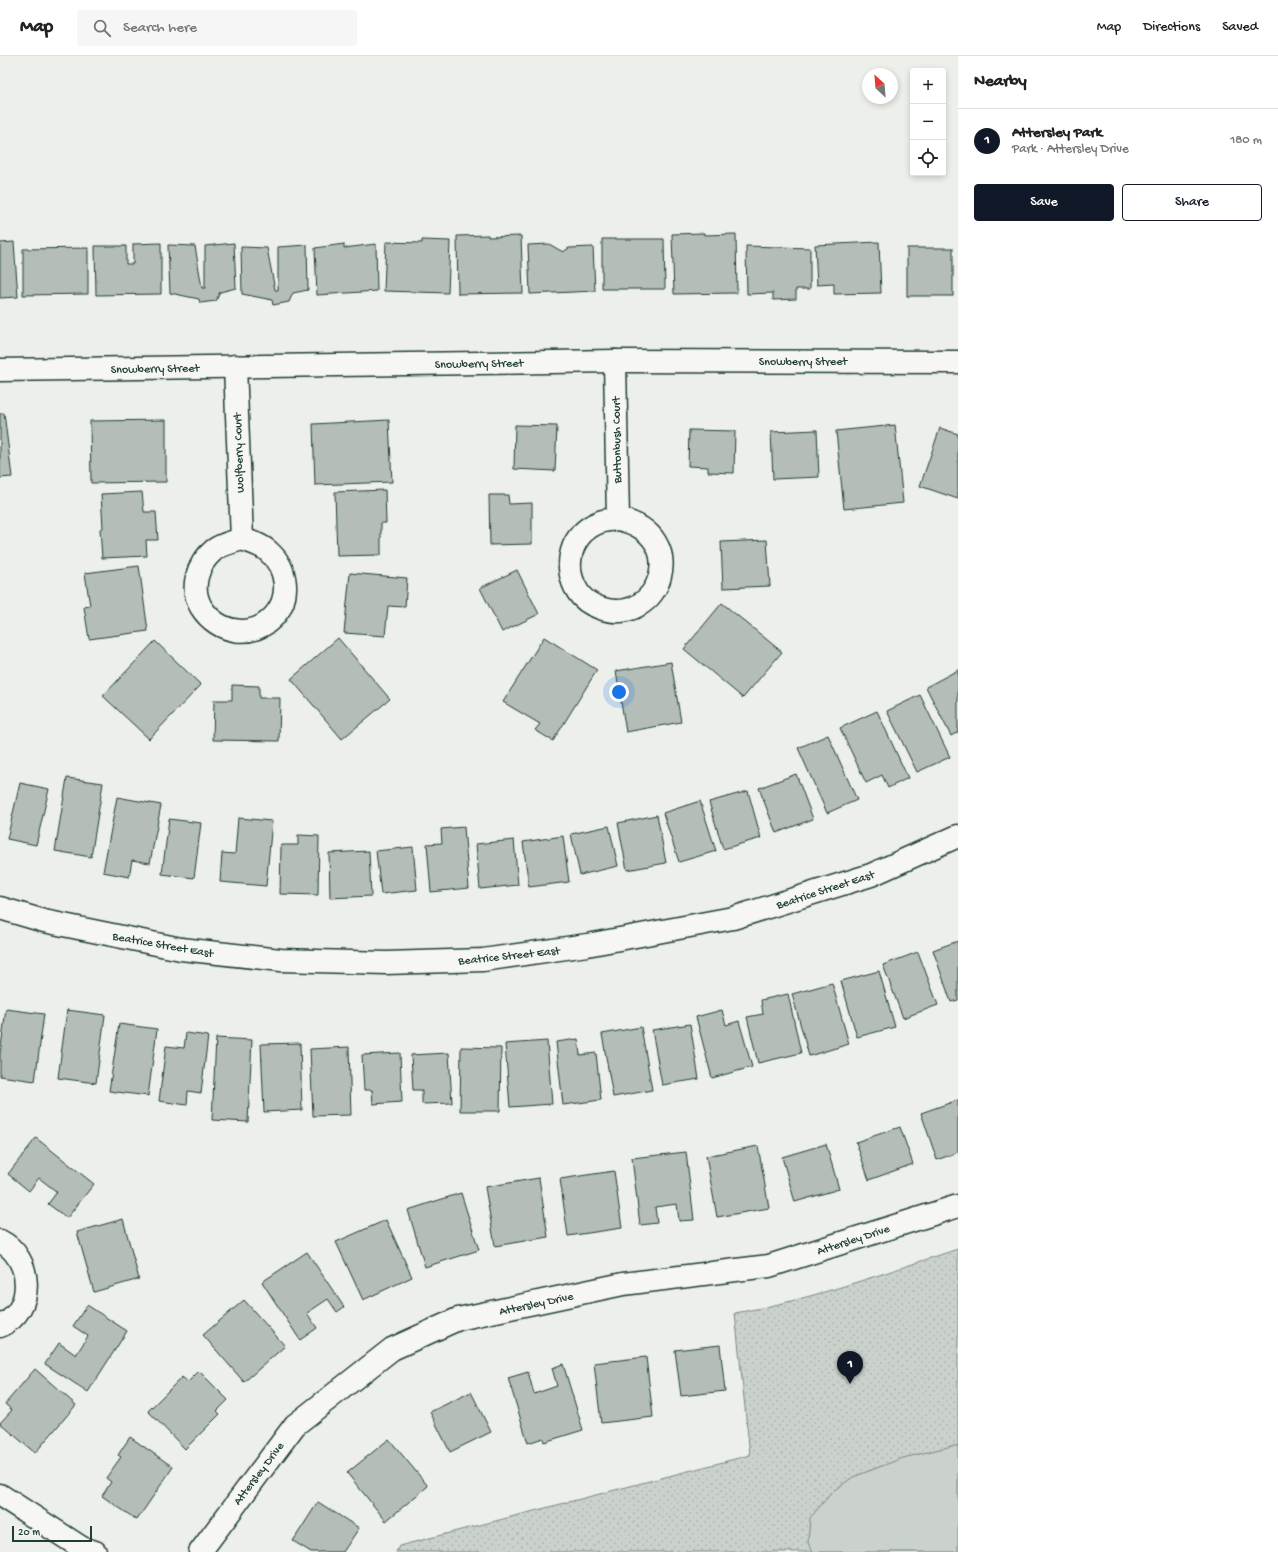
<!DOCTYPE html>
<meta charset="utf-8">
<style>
:root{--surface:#fff;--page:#f6f6f6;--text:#222;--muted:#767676;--line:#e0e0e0;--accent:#111827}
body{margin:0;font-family:"Gochi Hand",sans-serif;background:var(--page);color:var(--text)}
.controls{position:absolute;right:12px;top:12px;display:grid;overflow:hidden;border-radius:4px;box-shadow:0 2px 6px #0003}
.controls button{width:36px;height:36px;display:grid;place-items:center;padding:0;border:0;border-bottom:1px solid var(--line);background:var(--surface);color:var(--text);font:20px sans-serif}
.compass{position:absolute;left:862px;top:12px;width:36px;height:36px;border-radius:50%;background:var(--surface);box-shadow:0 2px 6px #0003;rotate:334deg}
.scale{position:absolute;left:12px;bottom:10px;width:80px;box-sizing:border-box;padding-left:4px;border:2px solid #1f3d34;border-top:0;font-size:11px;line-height:14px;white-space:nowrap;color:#1f3d34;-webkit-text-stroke:3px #f6f6f2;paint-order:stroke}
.you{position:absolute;left:619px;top:636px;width:14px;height:14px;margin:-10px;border:3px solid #fff;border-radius:50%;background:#1a73e8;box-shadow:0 0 0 6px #1a73e833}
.badge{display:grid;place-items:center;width:26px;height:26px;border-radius:50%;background:var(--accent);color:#fff;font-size:13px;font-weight:700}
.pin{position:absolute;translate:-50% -33px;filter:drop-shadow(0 1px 2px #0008)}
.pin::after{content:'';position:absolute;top:21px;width:14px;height:12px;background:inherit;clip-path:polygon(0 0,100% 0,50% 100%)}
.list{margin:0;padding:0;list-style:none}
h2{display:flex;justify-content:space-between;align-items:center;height:52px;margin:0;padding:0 16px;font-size:17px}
h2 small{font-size:13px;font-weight:400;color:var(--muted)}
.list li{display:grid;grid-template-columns:26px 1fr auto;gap:12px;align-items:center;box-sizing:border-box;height:64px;padding:0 16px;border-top:1px solid var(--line)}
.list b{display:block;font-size:15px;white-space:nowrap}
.list p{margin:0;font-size:13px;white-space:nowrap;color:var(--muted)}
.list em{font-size:13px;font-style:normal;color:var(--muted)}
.actions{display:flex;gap:8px;padding:12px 16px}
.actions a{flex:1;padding:9px 0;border:1px solid var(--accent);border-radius:4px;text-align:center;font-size:14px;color:var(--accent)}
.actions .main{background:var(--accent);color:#fff}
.icon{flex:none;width:22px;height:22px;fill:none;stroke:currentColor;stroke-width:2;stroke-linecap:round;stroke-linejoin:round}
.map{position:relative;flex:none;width:958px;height:1496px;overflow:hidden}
header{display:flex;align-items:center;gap:24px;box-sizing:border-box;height:56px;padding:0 20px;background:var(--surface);border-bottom:1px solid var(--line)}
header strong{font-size:19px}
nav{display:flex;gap:22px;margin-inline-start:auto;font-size:14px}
.search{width:280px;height:36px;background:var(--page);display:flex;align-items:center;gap:10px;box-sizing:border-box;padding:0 14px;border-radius:4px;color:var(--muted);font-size:15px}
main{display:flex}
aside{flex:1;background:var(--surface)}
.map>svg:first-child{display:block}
</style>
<header>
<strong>Map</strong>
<div class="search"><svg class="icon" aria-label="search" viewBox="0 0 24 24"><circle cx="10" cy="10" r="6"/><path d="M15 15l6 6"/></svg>Search here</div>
<nav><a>Map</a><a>Directions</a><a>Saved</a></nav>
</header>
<main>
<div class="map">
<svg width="958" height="1496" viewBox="0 0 958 1496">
<defs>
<pattern id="park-dots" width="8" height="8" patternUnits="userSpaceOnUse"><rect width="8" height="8" fill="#cbd2cc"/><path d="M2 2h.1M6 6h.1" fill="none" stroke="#aeb5b0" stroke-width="1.8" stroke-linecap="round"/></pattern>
</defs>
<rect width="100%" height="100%" fill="#edefea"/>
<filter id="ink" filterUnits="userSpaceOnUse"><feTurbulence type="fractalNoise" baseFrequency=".025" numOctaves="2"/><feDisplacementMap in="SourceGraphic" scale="8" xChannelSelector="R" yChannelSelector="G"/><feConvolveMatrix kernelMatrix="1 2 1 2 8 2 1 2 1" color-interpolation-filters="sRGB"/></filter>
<g filter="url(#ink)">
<path fill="url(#park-dots)" stroke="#758880" d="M958 1193V1496H396L399 1490 750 1399 735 1257C811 1244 884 1217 958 1193Z"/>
<polygon fill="#cbd2cc" stroke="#758880" points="952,1390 958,1390 958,1496 813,1496 808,1487 810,1462 833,1435 853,1421 903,1402"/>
<g fill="#b4bdb8" stroke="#1f3d34">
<polygon points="704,177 704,179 736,178 737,237 674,238 672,178"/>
<polygon points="488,179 488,181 521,180 523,237 458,238 457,180"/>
<polygon points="602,183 664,183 665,233 602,233"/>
<polygon points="422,184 450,185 448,237 384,235 386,186 422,187"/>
<polygon points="14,186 18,241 0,242 0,187"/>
<polygon points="879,186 881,237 834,238 834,228 817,229 815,189"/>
<polygon points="161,187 161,238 96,239 95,190 126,190 126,208 133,208 133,188"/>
<polygon points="234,187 236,232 220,236 216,245 200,247 199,243 170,237 168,189 195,190 202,232 205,232 205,190"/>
<polygon points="344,188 344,192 376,188 377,235 317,239 315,192"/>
<polygon points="549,188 563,196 569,192 593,191 595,235 530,238 528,189"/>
<polygon points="307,189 308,234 293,237 289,246 273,249 272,244 242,238 241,191 267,192 275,234 278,234 278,191"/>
<polygon points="746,190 810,192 810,233 796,233 796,243 773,244 773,237 747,238"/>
<polygon points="88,192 88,238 23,239 23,193"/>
<rect x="907" y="192" width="46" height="48"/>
<polygon points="4,357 12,421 0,422 0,358"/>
<polygon points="166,364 166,426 91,427 90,365"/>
<polygon points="389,364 392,426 315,429 313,368"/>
<polygon points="515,369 557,370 555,415 514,413"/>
<polygon points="895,369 903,447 844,453 836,375"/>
<polygon points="940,372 958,378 958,443 920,430"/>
<polygon points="689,374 735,375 734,417 708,416 708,411 688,410"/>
<polygon points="817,374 819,421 773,423 771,376"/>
<polygon points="385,434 386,467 381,467 381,499 337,500 335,436"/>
<polygon points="142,436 144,456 156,456 158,484 146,484 147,500 102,502 100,473 103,472 101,438"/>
<polygon points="489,439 508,439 509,448 532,447 532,488 490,489"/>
<polygon points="767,484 770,530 723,532 721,486"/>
<polygon points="139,510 148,575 89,583 84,551 90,550 85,517"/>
<polygon points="517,514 539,558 502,576 480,532"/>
<polygon points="350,517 407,522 405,551 388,550 385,580 344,577"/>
<polygon points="722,547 782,596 743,642 684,593"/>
<polygon points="544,581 597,614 553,685 535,674 540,668 503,646"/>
<polygon points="338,582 390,643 342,683 291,623"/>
<polygon points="155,585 201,629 149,683 103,640"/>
<polygon points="671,606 681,666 626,676 616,615"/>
<polygon points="958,614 958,676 951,680 926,631"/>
<polygon points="232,629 259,630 259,642 280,642 279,685 213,684 214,644 232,644"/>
<polygon points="920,639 950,701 917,716 887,655"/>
<polygon points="877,655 908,722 888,732 882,719 866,727 840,672"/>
<polygon points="828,679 857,744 827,757 798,692"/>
<polygon points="796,718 813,763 776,777 759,732"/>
<polygon points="67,722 103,727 91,801 55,795"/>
<polygon points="20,727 49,733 36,789 7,783"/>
<polygon points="748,735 761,782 723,793 709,746"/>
<polygon points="117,741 161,749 150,807 132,804 129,821 103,816"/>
<polygon points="700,745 716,795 679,806 663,757"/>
<polygon points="657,759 666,807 627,814 618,767"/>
<polygon points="238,762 272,765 266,830 220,826 222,797 235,798"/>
<polygon points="169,763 201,767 194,822 162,818"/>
<polygon points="609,770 618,810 580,819 571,778"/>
<polygon points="464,771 469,832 431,836 427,788 442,787 441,773"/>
<polygon points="298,779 319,780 318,839 280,838 281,789 298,789"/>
<polygon points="563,780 569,826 529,831 523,786"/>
<polygon points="514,784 518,829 480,833 476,788"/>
<polygon points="413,791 417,834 381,838 376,795"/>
<polygon points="369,795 371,840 330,842 329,797"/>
<polygon points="958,885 958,944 951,946 933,894"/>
<polygon points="918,896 938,949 903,962 883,909"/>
<polygon points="879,915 895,971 857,981 841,925"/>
<polygon points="832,927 849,988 809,1000 792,938"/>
<polygon points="788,938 801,997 758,1007 747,961 763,958 761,944"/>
<polygon points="6,953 44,958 35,1025 0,1020 0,998"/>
<polygon points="67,954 105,959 96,1027 58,1022"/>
<polygon points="722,954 726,969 739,965 752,1011 712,1022 696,961"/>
<polygon points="119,968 157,973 148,1040 109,1035"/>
<polygon points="690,968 699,1023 662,1029 652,974"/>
<polygon points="641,971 652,1034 613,1041 602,978"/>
<polygon points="186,977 208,980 201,1037 188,1035 187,1049 159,1045 166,990 184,992"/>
<polygon points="216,982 252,984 248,1066 212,1064"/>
<polygon points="578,983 580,999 596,997 601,1044 563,1049 556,986"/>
<polygon points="547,985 552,1048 510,1051 505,988"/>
<polygon points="300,987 302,1054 264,1056 261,988"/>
<polygon points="349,991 351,1059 313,1060 310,993"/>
<polygon points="461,991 501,992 500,1055 460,1055"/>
<polygon points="400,997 402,1046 373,1048 372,1034 364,1034 362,999"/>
<polygon points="449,997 452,1047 422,1048 422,1034 413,1034 411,999"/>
<polygon points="958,1044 958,1096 937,1104 921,1057"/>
<polygon points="900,1071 913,1108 869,1124 856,1086"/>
<polygon points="36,1082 94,1128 67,1162 48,1148 57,1136 39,1122 29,1135 8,1118"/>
<polygon points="826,1088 839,1133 795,1146 782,1101"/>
<polygon points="758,1090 769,1152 717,1161 706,1100"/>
<polygon points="686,1096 694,1164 679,1165 677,1148 655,1151 657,1167 640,1169 632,1102"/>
<polygon points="614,1115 622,1172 568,1180 560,1123"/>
<polygon points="539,1122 548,1181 495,1190 485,1131"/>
<polygon points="461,1137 479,1194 425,1211 408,1154"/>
<polygon points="123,1163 139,1223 94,1236 77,1176"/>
<polygon points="386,1164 412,1221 363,1244 336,1186"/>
<polygon points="307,1196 344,1251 337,1256 328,1243 307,1257 317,1272 300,1284 262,1226"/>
<polygon points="244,1244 285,1290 244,1326 203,1279"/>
<polygon points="87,1249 127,1275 88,1336 45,1308 59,1287 76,1299 88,1280 73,1270"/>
<polygon points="720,1289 725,1335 681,1340 675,1294"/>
<polygon points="646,1301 653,1361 601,1367 594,1307"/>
<polygon points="563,1308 583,1374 544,1386 543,1382 528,1387 508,1322 528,1316 534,1338 557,1330 552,1312"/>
<polygon points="35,1313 76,1349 35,1397 0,1367 12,1354 5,1348"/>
<polygon points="199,1315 228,1344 217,1355 220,1358 185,1393 148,1355 182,1321 188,1326"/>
<polygon points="471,1336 491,1376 450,1396 430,1356"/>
<polygon points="130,1381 173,1411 137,1464 102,1440 111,1426 106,1422 121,1401 118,1399"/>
<polygon points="389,1383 428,1430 386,1465 347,1417"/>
<polygon points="318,1446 359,1472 343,1496 311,1496 293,1485"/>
</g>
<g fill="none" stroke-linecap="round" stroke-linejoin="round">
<defs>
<g id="street">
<path d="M615 305 618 463C694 479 659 573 600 552 592 549 583 544 578 536 562 511 570 477 600 466 605 464 612 464 618 463"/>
<path d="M235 310 242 483C251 486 262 489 269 496 287 512 291 540 275 559 254 584 218 578 201 551 190 532 197 508 214 494 222 488 233 486 242 483"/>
<polyline points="0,314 615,305 958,306"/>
<path d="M0 1185C33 1201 36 1255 0 1270"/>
<polyline points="0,1439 82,1492 95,1496"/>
<polyline points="200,1496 295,1369 392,1293 458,1263 623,1228 769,1210 958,1150"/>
</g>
<polyline id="secondary" points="0,852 44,865 181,893 281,904 386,907 483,904 587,889 733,862 871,819 958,780"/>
</defs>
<use href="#street" stroke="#1f3d34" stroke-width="25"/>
<use href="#secondary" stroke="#1f3d34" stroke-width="25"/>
<use href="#street" stroke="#f6f6f2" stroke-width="22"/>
<use href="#secondary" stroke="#f6f6f2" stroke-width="22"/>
</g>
</g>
<g text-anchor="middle" stroke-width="4" stroke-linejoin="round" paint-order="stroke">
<g font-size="12" fill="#1f3d34" stroke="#f6f6f2">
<text x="803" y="309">Snowberry Street</text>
<text transform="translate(479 307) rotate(-1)" y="4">Snowberry Street</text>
<text transform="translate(155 312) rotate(-1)" y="4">Snowberry Street</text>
<text transform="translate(616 384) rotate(-91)" y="4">Buttonbush Court</text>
<text transform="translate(238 397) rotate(-92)" y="4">Wolfberry Court</text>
<text transform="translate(825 833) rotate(-18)" y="4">Beatrice Street East</text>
<text transform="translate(163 888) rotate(10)" y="4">Beatrice Street East</text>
<text transform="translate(509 899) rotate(-6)" y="4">Beatrice Street East</text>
<text transform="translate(853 1183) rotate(-18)" y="4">Attersley Drive</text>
<text transform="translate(536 1247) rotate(-12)" y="4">Attersley Drive</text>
<text transform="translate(258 1417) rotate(-53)" y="4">Attersley Drive</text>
</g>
</g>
</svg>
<div class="controls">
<button>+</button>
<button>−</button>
<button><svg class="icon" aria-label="locate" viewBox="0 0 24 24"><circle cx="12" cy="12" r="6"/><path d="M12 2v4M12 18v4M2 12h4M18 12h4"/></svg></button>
</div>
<svg class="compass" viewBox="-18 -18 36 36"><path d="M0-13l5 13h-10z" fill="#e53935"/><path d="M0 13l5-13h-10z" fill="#767676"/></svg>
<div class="scale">20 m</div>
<div class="you"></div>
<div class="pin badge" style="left:850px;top:1328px">1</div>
</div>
<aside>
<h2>Nearby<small></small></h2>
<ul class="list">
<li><span class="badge">1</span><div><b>Attersley Park</b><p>Park · Attersley Drive</p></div><em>180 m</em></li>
</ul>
<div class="actions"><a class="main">Save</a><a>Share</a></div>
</aside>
</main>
